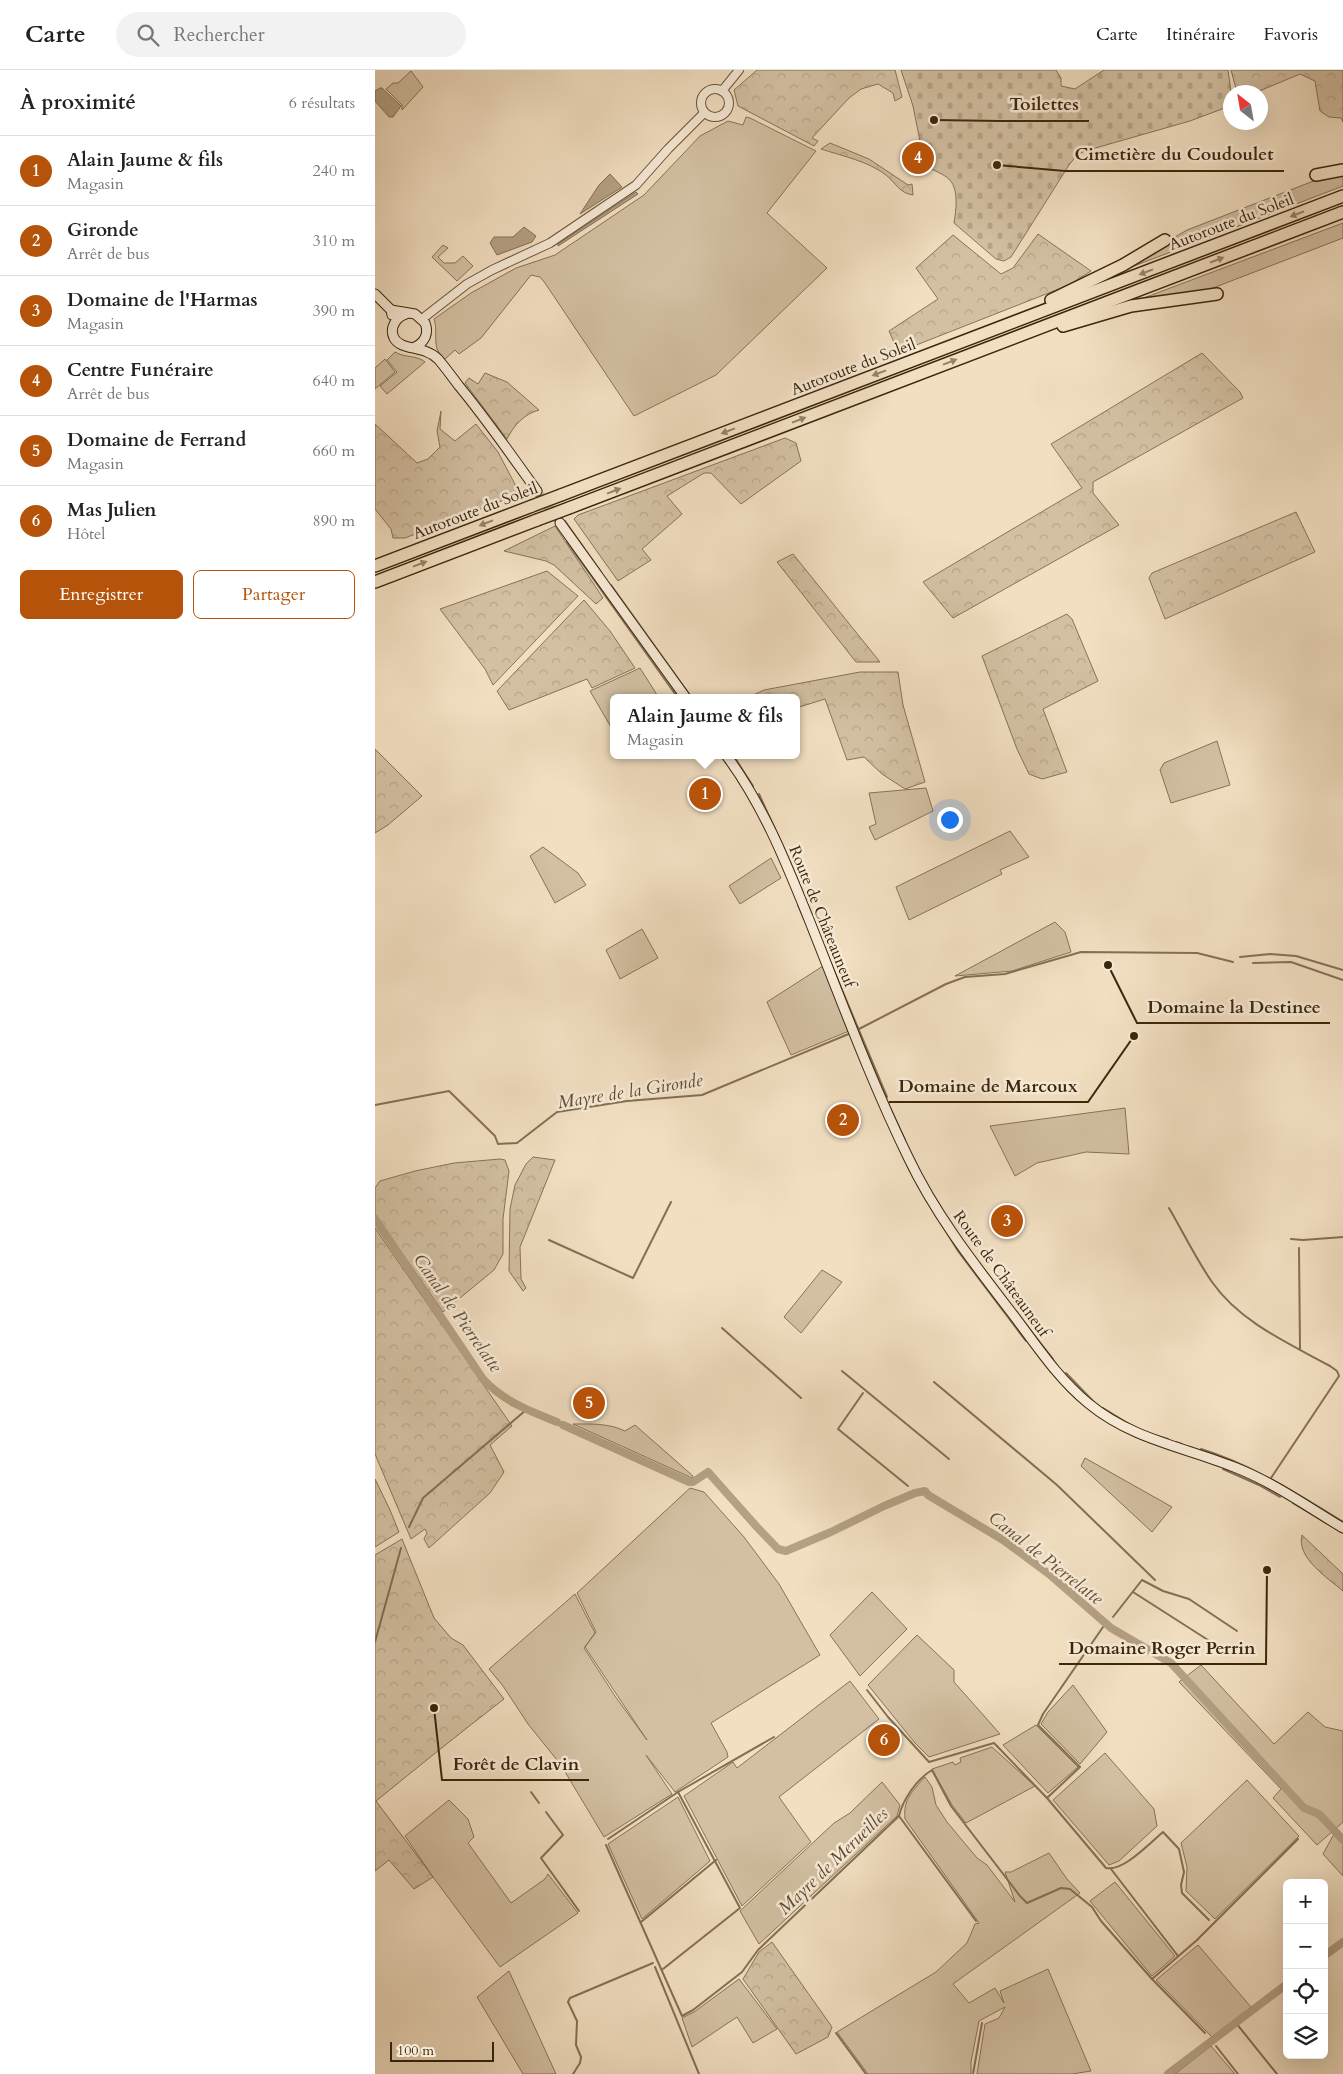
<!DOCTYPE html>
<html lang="fr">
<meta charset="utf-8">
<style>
:root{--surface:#fff;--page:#f2f2f2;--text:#222;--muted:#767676;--line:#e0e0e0;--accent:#b45309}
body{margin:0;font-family:Cardo,serif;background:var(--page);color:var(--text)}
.controls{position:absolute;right:15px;bottom:15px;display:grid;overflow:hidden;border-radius:8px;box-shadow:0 5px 20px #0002}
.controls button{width:45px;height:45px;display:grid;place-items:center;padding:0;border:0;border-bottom:1px solid var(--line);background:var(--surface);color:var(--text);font:25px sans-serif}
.compass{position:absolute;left:848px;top:15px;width:45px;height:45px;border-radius:50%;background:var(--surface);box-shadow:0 5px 20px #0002;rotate:329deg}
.scale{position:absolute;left:15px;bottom:12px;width:104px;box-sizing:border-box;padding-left:5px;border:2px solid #3b260b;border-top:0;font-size:14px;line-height:18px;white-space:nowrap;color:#3b260b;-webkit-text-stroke:4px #f7ead7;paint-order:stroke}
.you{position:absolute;left:574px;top:749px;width:18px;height:18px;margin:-12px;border:4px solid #fff;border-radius:50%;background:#1a73e8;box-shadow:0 0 0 8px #1a73e833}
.badge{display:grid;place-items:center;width:32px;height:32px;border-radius:50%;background:var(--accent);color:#fff;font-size:16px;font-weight:700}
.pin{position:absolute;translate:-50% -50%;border:2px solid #fff;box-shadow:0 1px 5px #0006}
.popup{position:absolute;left:235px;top:624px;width:190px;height:65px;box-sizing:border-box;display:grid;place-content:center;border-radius:8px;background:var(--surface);filter:drop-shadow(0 1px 4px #0005);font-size:16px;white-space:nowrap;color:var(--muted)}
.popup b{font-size:19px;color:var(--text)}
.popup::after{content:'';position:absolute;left:50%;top:100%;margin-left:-10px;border:10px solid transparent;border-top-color:var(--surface)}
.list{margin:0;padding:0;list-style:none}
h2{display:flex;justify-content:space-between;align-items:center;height:65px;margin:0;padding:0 20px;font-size:21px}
h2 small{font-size:16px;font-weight:400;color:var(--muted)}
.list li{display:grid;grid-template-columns:32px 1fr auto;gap:15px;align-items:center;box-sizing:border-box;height:70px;padding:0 20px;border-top:1px solid var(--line)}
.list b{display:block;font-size:19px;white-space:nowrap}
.list p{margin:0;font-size:16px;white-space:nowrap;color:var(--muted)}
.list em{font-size:16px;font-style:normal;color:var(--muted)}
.actions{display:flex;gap:10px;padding:15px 20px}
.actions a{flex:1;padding:11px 0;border:1px solid var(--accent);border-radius:8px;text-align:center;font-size:18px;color:var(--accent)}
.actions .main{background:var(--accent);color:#fff}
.icon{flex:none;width:28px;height:28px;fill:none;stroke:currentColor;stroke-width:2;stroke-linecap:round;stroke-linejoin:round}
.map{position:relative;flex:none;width:968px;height:2004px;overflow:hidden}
header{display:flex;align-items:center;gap:30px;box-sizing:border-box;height:70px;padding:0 25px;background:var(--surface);border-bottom:1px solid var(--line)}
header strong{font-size:24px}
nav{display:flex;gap:28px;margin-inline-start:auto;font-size:18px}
.search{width:350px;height:45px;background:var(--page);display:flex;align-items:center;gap:12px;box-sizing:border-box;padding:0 18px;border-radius:28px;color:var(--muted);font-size:19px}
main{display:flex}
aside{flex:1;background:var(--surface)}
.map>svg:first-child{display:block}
</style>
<header>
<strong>Carte</strong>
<div class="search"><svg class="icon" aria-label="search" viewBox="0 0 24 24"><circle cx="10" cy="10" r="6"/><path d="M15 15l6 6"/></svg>Rechercher</div>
<nav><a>Carte</a><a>Itinéraire</a><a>Favoris</a></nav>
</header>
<main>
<aside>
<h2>À proximité<small>6 résultats</small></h2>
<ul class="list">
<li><span class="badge">1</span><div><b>Alain Jaume &amp; fils</b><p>Magasin</p></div><em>240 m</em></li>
<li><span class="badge">2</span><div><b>Gironde</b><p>Arrêt de bus</p></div><em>310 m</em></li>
<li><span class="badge">3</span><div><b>Domaine de l'Harmas</b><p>Magasin</p></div><em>390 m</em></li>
<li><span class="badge">4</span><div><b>Centre Funéraire</b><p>Arrêt de bus</p></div><em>640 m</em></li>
<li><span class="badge">5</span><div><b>Domaine de Ferrand</b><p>Magasin</p></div><em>660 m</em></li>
<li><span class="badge">6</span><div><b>Mas Julien</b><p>Hôtel</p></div><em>890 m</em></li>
</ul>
<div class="actions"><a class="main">Enregistrer</a><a>Partager</a></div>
</aside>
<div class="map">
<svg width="968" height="2004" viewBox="0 0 968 2004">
<defs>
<pattern id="forest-crowns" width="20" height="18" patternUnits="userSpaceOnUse" patternTransform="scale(1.25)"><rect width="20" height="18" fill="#d3c0a3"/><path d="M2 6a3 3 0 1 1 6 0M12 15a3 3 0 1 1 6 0" fill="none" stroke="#b6a58b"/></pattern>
<pattern id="cemetery-stones" width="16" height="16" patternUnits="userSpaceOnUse" patternTransform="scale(1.25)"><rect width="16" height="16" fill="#d3c0a3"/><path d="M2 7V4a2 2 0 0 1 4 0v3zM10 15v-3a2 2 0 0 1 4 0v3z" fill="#b6a58b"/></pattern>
</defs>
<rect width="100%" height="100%" fill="#f2dfc2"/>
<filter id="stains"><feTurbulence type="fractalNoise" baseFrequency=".004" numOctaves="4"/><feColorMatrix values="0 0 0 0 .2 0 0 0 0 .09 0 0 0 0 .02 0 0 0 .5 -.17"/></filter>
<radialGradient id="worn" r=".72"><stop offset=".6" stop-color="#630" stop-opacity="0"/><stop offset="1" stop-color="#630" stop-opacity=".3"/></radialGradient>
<g fill="#d3c0a3" stroke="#877357">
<polygon points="36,1 48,17 27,40 27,35 11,19 18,13 23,13"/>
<path d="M371 47 375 48 441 81 392 143 452 198 341 305 259 346 170 213 165 207 156 205 106 268 84 284 80 280 70 289C55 278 64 264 59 249L96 223 141 198 180 185 269 125 325 66 353 51 368 55Z"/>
<polygon points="968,103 968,116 746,201 746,199 812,160 954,105"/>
<polygon points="968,153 968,168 830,221 758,232"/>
<polygon points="68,175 73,178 63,187 69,193 80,193 88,186 98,196 82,211 57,187"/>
<path d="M20 282C30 288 42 285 50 292L12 324 5 316 22 302 12 290Z"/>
<polygon points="10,289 20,302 0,319 0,298"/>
<polygon points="265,598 284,628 239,628 239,657 236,657 215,621"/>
<polygon points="842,671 855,715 796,733 785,700 789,693"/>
<polygon points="551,718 558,741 500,770 494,757 501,754 494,723"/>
<polygon points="635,761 654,787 625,800 627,804 534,850 521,817"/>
<polygon points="168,777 203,803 211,815 180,833 155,786"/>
<polygon points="396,788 406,808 365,834 354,816"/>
<polygon points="680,852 690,862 696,882 637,901 580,906"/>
<polygon points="267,859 283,888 245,909 231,880"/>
<polygon points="448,896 474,961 416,985 392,932"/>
<polygon points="750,1038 754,1084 711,1082 662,1093 640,1106 615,1056"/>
<polygon points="447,1200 467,1212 426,1263 409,1247"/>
<path d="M198 1354C215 1354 234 1353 250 1361L260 1355 318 1406 317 1408Z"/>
<polygon points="710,1388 797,1437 777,1462 706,1396"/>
<polygon points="315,1418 329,1422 369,1467 404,1514 445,1585 336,1653 352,1682 353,1687 300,1722 271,1685 297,1724 229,1767 186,1695 153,1654 128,1616 114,1599 200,1524 220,1563 209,1578 240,1626 272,1670 210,1577 221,1562 202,1523"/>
<polygon points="497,1522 532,1559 485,1606 455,1565"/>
<polygon points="542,1565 579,1600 579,1612 625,1664 554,1687 540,1673 493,1615"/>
<polygon points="826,1595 899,1674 933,1642 950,1657 968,1661 968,1752 942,1775 898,1728 906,1719 804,1612"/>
<polygon points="475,1611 504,1649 404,1727 436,1772 367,1836 309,1726 358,1692 362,1698"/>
<polygon points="698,1615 732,1662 705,1694 666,1654 673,1642"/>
<polygon points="661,1655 703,1697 673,1723 628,1675"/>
<polygon points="617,1677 660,1716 591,1753 577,1735 557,1699 578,1692 580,1695 586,1692 585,1688"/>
<polygon points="730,1683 779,1739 782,1756 744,1791 734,1795 678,1730"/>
<path d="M550 1707 557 1717 561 1735 572 1752 602 1788 612 1795 640 1832 630 1802H636L674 1783 692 1809 705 1823 578 1914 594 1933 620 1918 629 1933 625 1921 673 1899 716 2001 697 2004H602L610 1954 624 1948 630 1937 604 1951 596 1992V2004H493L462 1962 561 1902 592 1873 600 1854 604 1853 530 1749C528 1729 537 1722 550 1707Z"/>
<polygon points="872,1710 924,1766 840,1849 811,1821 812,1797 806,1773"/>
<polygon points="507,1712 525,1735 522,1746 384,1874 365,1841 459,1753 475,1743"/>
<polygon points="303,1727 335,1791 267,1849 233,1774"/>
<polygon points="74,1730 93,1749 99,1767 93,1773 136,1833 170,1809 173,1804 203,1843 125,1897 58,1807 30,1766"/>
<polygon points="959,1764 968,1774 968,1806 948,1784"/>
<polygon points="740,1812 800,1886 777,1906 715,1831"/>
<polygon points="823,1875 876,1937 837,1967 781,1910"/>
<polygon points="134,1901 181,2004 148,2004 102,1927"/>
<polygon points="364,1909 402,1959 378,1973 362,1947 317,1977 307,1948 319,1942"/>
<polygon points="836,1976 860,2004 800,2004"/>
</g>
<g fill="url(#forest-crowns)" stroke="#877357">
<polygon points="382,0 520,0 527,27 520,31 518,23 503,14 486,19 474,28 437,68 443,71 439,76 363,36 359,20"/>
<polygon points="856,0 968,0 968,52 966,48 954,47 945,41 940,11 925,4 882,22 862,22"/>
<path d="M455 73 494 89 533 115 537 114 538 125C524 123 521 113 511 105 493 91 467 86 446 79Z"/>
<polygon points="663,164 716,201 694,215 521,283 521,277 514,261 563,229 541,198 578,165 626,204 638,198"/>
<polygon points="827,283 865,322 868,328 718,412 718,423 744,455 578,548 548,512 707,418 676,374"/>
<path d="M110 303 132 312 164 340C149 344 139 355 132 369L90 313 94 308 103 314Z"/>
<polygon points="66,341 65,359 80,371 101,354 123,382 145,424 30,468 18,468 16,459 0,439 0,354 42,393 53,389 65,377 62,361"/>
<polygon points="410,368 421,373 426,391 366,434 336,403 329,403 292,426 307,444 267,479 276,490 243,511 199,449 203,445"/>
<polygon points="921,442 940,482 790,549 774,508 777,503"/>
<polygon points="180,456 228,528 221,534 179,495 171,491 129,481"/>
<polygon points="418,484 505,592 481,592 402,492"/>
<polygon points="172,501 203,526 118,615 110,599 65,539"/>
<polygon points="209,530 235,561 260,598 217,618 212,609 134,640 122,621"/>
<polygon points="692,544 697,549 723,611 668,639 692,702 667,709 654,704 642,679 607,586"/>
<polygon points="485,602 523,602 528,635 550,712 530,719 507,704 489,687 472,690 450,629 421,638 421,628 372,628 389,620"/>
<polygon points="0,679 47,726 13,755 0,763"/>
<polygon points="158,1087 180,1090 145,1177 146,1209 151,1218 148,1221 134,1201 135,1139 140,1115 151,1094"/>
<polygon points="125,1089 130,1090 134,1101 128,1149 128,1184 119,1200 68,1242 0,1144 0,1118 5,1111 40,1101 79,1093"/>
<polygon points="0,1158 137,1356 115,1375 129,1402 115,1423 54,1478 49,1469 52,1463 50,1459 36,1469 0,1384"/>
<polygon points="0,1409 15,1440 24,1462 0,1477"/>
<path d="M927 1465 968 1504V1521C953 1508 921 1488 927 1465Z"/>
<path d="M27 1469 59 1548 76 1568 88 1575 129 1629C86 1662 43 1697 1 1731L58 1807 39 1819 14 1790 0 1801V1485Z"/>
<polygon points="397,1872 457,1957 453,1967 421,1984 368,1909 384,1882"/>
</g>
<path fill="url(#cemetery-stones)" stroke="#877357" d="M526 0H681L686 8V16L700 19 729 0H853L856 22 855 36 815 51 710 81 702 85 694 95 636 187 629 191 621 189 579 153C581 141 584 120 575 110 569 104 558 100 550 96L538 36Z"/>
<g fill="#b4a084" stroke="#846f54">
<polygon points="5,18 7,18 26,36 18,47 14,47 0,31 0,21"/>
<polygon points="235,104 247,117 205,144 224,115"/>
<polygon points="261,122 263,124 183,176 183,174"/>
<polygon points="149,157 161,166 157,172 122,185 115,173 119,167 138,167"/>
</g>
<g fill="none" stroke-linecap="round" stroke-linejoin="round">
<g stroke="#846f54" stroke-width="2">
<polyline points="190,451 226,502"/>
<polyline points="192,472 303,628"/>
<polyline points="236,515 317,628"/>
<polyline points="358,685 378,716"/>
<polyline points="347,687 351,693"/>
<polyline points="384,724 400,759"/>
<polyline points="423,835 430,850"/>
<polyline points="449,877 512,1027"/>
<polyline points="865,887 895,884 921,886 968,900"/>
<polyline points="878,893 916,892 968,910"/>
<polyline points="484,959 571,914 590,907 630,904 706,882 822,883 858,892"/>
<polyline points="0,1035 74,1021 120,1066 123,1074 142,1073 182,1042 252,1031 327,1025 476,963"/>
<polyline points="515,1038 530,1070"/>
<polyline points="531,1092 535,1101"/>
<polyline points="542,1114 583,1181 651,1271"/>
<path d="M794 1138C808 1162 821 1189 837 1212 865 1252 913 1273 955 1296L962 1301 964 1306 896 1408"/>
<polyline points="916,1169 928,1170 968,1167"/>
<polyline points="174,1170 258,1208 296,1132"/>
<polyline points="924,1178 925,1279"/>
<polyline points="608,1198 623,1218"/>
<polyline points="648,1251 678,1289"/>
<polyline points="347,1258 426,1328"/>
<polyline points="467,1301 574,1389"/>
<polyline points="691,1303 718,1331"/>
<polyline points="559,1312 682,1415 780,1510"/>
<polyline points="488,1323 463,1359 533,1416"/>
<polyline points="728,1338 754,1354"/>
<polyline points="776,1364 793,1369"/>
<polyline points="801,1372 807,1374"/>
<path d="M826 1379C878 1395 922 1424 968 1452"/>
<polyline points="848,1399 884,1415 905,1427"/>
<polyline points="918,1433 968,1463"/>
<polyline points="34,1457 48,1428 151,1340"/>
<polyline points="758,1522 844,1577"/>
<polyline points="738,1547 767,1510 788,1521 814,1529 862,1561"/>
<polyline points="0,1572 26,1478"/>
<polyline points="492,1620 513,1647 554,1692 619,1673 672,1728 705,1697 663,1655 668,1644 728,1557"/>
<polyline points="156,1722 164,1733"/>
<path d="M672 1728 731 1798C748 1802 775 1773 788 1762L804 1779 809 1802 806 1815 807 1823 834 1850"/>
<polyline points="171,1742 188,1765 166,1788 204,1841"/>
<polyline points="524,1746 601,1851"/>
<polyline points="233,1769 303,1722 399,1667"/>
<path d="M231 1775 307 1946 318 1940 367 1902 383 1880 524 1746C528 1729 542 1709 557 1700L576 1736 645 1826 652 1833 686 1818 695 1819 717 1837 726 1851 777 1909 830 1963"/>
<polyline points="736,1799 803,1886"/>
<polyline points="266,1852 341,1790"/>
<polyline points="280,1897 324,2004"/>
<polyline points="288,1899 365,1838 303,1722"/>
<polyline points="777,1909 822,1870 923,1769"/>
<polyline points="861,1953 902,2004"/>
<polyline points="461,1963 491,2004"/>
<polyline points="841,1976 863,2004"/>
<polyline points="198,2004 205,1993 206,1987 201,1975 202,1951 193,1932 195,1928 278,1893"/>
<polyline points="598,2004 607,1953"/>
</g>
<g stroke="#b4a084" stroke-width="8">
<path d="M0 1149 108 1309C128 1331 154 1341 182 1352"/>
<polyline points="188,1355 314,1412 318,1412 333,1402 381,1456 403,1479 411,1481 456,1462 509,1436 540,1423 550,1421 553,1425 628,1470 674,1504 736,1558 796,1593 929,1738 944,1744 968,1770"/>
<polyline points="949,1886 968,1872"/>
<polyline points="793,2004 912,1914"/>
</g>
<polyline stroke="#cdba9d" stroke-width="9" stroke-dasharray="9 4.5" stroke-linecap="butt" points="162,421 185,453"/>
<defs>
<g id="tertiary">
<circle cx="340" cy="33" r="14"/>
<polyline points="347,21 364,0"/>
<polyline points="47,249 92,214 117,200 175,173 261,115 293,79 329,43"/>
</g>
<g id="secondary">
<polyline points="0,224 16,240 17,245"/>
<path d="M16 240 40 244 50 253C54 263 50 272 40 277"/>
<path d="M31 244C21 247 14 258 19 268 26 281 49 275 63 289 70 297 77 307 84 316 112 350 137 386 162 421"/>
<polyline points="185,453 311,628"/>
<path d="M351 685C388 735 410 790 433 847 465 927 495 1009 533 1087 559 1142 596 1190 633 1238 658 1270 681 1307 713 1333 756 1369 809 1377 859 1397 898 1412 933 1437 968 1458"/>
</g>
<g id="motorway">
<polyline points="941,105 968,100"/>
<polyline points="676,230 748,195 790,170"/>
<polyline points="688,256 756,236 842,224"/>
<polyline points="186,425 968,126"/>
<polyline points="194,438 968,142"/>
<polyline points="0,496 157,436"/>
<polyline points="0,512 162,450"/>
</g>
</defs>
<use href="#tertiary" stroke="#695439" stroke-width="10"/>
<use href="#secondary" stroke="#3b260b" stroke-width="11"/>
<use href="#motorway" stroke="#3b260b" stroke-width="14"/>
<use href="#tertiary" stroke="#f7ead7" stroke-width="8"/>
<use href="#secondary" stroke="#f7ead7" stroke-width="9"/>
<use href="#motorway" stroke="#f2dfc2" stroke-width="11"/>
<defs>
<g id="motorway-bridge">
<polyline points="157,436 186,425"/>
<polyline points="162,450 194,438"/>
</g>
</defs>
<use href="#motorway-bridge" stroke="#3b260b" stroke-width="14" stroke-linecap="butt"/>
<use href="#motorway-bridge" stroke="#f2dfc2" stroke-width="11"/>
</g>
<defs><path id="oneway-solid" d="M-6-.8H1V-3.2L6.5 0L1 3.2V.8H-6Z" transform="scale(1.25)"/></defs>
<g fill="#968266">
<use href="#oneway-solid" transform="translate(922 144) rotate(159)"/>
<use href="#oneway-solid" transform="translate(842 190) rotate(-21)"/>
<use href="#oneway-solid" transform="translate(771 202) rotate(159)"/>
<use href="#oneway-solid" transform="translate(575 292) rotate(-21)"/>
<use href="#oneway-solid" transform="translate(504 303) rotate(159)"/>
<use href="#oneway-solid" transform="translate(424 350) rotate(-21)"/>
<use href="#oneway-solid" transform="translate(353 361) rotate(159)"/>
<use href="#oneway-solid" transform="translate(239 421) rotate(-21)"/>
<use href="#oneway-solid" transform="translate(111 453) rotate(159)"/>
<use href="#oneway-solid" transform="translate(45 494) rotate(-21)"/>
</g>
<g text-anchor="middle" stroke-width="5" stroke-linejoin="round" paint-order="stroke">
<g font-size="16" fill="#3b260b" stroke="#f7ead7">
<text transform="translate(856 151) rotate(-21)" y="6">Autoroute du Soleil</text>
<text transform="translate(478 296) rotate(-21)" y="6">Autoroute du Soleil</text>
<text transform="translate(100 440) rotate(-21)" y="6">Autoroute du Soleil</text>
<text transform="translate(448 846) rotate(68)" y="6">Route de Châteauneuf</text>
<text transform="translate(627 1203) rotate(54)" y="6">Route de Châteauneuf</text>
</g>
<g font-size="18" font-style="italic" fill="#5f4b2f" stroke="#f7ead7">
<text transform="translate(255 1021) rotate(-9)" y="6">Mayre de la Gironde</text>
<text transform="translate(83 1243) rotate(55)" y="6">Canal de Pierrelatte</text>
<text transform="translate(671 1488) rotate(38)" y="6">Canal de Pierrelatte</text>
<text transform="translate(458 1791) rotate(-44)" y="6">Mayre de Merueilles</text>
</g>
</g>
<path fill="none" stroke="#3b260b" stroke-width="2" d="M559 50L625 51H714M622 95L690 101H909M733 895L762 953H955M759 966L713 1032H514M892 1500L891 1594H684M59 1638L67 1710H214"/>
<g fill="#3b260b" stroke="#f7ead7" stroke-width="2">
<circle cx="559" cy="50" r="5"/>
<circle cx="622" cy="95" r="5"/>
<circle cx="733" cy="895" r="5"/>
<circle cx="759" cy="966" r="5"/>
<circle cx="892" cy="1500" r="5"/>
<circle cx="59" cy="1638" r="5"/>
</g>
<g font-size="18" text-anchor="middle" font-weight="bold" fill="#3b260b" stroke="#f7ead7" stroke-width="5" stroke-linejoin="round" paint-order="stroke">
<text x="669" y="40">Toilettes</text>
<text x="799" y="90">Cimetière du Coudoulet</text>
<text x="859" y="943">Domaine la Destinee</text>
<text x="613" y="1022">Domaine de Marcoux</text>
<text x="787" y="1584">Domaine Roger Perrin</text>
<text x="141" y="1700">Forêt de Clavin</text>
</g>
<rect width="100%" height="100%" filter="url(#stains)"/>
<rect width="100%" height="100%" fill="url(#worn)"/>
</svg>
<div class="controls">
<button>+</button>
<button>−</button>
<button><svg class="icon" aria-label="locate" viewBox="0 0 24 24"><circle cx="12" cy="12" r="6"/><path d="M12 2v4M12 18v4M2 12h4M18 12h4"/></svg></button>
<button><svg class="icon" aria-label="layers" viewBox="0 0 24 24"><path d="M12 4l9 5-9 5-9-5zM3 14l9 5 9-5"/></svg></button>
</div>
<svg class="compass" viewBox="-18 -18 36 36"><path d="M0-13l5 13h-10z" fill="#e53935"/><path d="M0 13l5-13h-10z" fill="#767676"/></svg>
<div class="scale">100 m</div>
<div class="you"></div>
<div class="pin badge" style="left:330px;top:724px">1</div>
<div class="popup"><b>Alain Jaume &amp; fils</b>Magasin</div>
<div class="pin badge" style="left:468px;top:1050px">2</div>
<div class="pin badge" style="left:632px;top:1151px">3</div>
<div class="pin badge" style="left:543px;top:88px">4</div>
<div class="pin badge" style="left:214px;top:1333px">5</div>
<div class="pin badge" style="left:509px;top:1670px">6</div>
</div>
</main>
